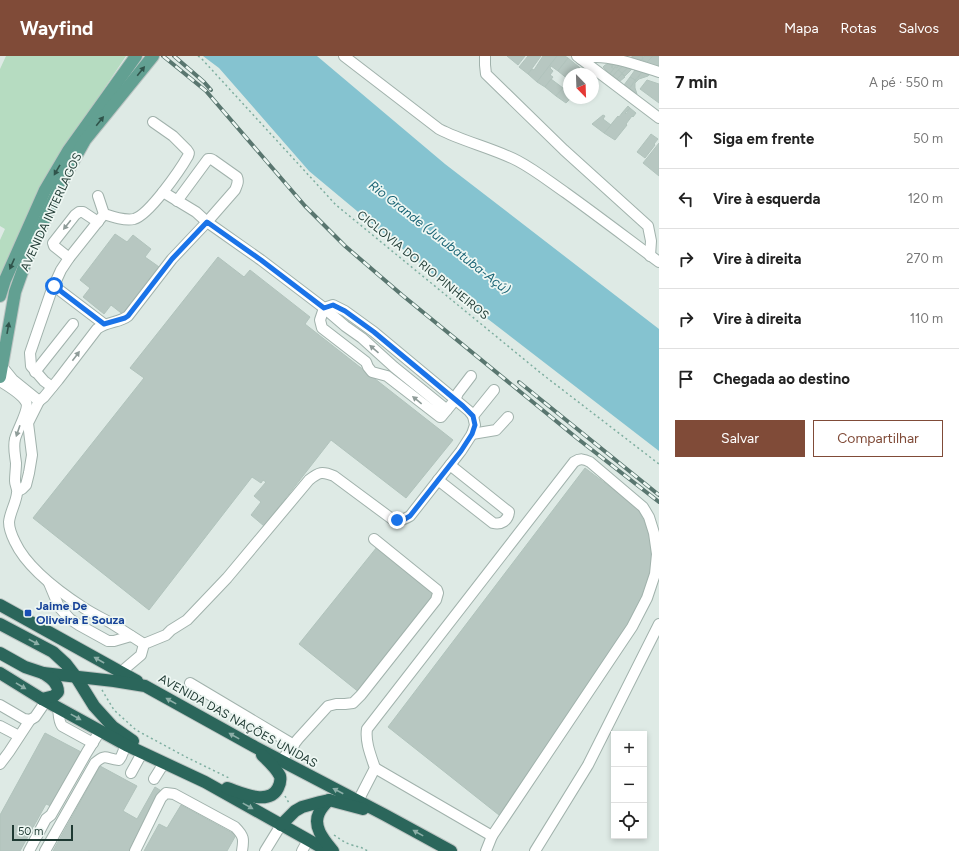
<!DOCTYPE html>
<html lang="pt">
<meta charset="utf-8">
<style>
:root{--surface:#fff;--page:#f2f2f2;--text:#222;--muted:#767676;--line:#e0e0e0;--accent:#804b38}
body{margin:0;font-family:Figtree,sans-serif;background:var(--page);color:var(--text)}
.controls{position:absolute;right:12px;bottom:12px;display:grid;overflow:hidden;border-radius:0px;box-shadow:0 2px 6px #0003}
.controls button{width:36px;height:36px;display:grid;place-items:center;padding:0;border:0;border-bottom:1px solid var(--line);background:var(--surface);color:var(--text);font:20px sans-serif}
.compass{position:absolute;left:563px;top:12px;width:36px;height:36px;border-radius:50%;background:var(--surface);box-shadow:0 2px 6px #0003;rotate:157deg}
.scale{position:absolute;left:12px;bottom:10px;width:61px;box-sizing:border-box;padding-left:4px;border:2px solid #1f3a33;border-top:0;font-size:11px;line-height:14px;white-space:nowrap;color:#1f3a33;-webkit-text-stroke:3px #eef7f3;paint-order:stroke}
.stop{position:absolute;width:12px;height:12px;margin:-9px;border:3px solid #1a73e8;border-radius:50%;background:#fff}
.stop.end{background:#1a73e8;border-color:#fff;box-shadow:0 1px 4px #0008}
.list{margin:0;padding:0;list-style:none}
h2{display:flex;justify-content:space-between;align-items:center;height:52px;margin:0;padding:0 16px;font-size:17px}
h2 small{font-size:13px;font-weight:400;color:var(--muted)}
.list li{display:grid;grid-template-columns:26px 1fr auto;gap:12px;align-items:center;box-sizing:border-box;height:60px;padding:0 16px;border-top:1px solid var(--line)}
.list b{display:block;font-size:15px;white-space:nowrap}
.list em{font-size:13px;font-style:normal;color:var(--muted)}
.actions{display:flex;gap:8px;padding:12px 16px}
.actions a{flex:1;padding:9px 0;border:1px solid var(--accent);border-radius:0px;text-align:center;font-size:14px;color:var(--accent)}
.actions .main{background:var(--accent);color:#fff}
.icon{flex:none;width:22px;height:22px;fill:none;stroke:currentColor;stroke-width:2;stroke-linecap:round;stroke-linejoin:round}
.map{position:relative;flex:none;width:659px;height:795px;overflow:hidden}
header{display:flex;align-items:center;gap:24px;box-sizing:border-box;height:56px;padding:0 20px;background:var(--accent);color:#fff}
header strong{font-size:19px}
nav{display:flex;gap:22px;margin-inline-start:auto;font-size:14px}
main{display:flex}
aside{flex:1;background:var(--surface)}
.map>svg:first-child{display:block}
</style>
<header>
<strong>Wayfind</strong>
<nav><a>Mapa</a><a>Rotas</a><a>Salvos</a></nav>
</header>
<main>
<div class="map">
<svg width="659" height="795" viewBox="0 0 659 795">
<rect width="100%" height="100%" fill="#deeae5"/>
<polygon fill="#b6dcc1" points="6,0 126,0 58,102 3,219 0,217 0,184 5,173 0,170 0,13"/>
<polygon fill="#85c3d0" points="203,0 317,0 445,108 659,273 659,395 471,250 309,115 219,12"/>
<g fill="#b7c7c1" stroke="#b1c3bc">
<polygon points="507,0 525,0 518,9"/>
<polygon points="528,0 541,0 528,18 519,11"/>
<polygon points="543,0 557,0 537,26 528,18 532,13 534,14"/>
<polygon points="557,0 565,0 568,2 558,15 551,10 550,12 553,15 550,19 553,21 545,31 537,26"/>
<polygon points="632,0 643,0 642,4 632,2"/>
<polygon points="644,0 653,0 647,6 642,4"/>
<polygon points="653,0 659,0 659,11 647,6"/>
<polygon points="568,2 579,11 574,18 569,18 569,24 558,15"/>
<polygon points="614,7 619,9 617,12 615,11 614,13 611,11 613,10 609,8"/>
<polygon points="609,8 613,10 611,11 614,13 610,18 603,11 605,9"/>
<polygon points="619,9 623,10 612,21 609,19 615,11 617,12"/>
<polygon points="623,10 628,12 622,17 618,14"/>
<polygon points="579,11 581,13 587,18 574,18"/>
<polygon points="628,12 632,13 625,20 622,17"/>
<polygon points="618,14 622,17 616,24 612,21"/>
<polygon points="635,14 642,16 635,24 630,21"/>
<polygon points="642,16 649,19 648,20 639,23 635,27 635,32 637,38 629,33"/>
<polygon points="622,18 625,21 619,26 616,24"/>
<polygon points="630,21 635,24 629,33 624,29"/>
<polygon points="551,23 563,32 556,40 545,31"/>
<polygon points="647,24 659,28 659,47 640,33"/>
<polygon points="563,32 569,36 569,42 571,42 566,47 556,40"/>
<polygon points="628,50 630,52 625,57 626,58 630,52 636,57 633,61 632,60 626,68 627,69 615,84 604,77 618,60 619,61 622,57"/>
<polygon points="603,59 605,60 603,63 611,69 604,77 592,68"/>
<polygon points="651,78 658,83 654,88 655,89 645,102 637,96"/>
<polygon points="659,87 659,120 643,107"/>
<polygon points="115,178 127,186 133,179 151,193 145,201 162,213 125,260 111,249 104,258 83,241 90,232 80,224"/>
<polygon points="218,201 244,221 250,214 310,261 305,268 453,384 406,442 331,384 264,470 251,459 261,446 254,440 266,426 263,424 261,427 252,421 149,554 33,462 144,322 130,312"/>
<polygon points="585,412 637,451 644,465 650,482 652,509 648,534 637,557 499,759 388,671"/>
<polygon points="377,491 436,540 360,637 299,588"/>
<polygon points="45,677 83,697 53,751 46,748 20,795 0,795 0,759"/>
<polygon points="100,710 137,730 123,755 137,763 155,731 163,736 130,795 90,795 89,794 88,795 53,795"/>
<polygon points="181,749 236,779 227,795 144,795 159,768 167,772"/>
</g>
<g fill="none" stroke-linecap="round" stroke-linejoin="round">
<defs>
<g id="minor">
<path d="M344 0 439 73C464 86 493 92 518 105 535 114 550 126 566 137 598 160 628 183 659 206"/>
<polyline points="485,0 485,9 486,18 564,94 648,170 651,185 650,200"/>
<polyline points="577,0 659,62"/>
<path d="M581 3C585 2 589 1 593 1 614 0 639 10 659 16"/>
<path d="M104 158C113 161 125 165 134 163 149 159 180 114 188 100L189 97 187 94 173 80 153 66"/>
<polyline points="69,202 54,190 53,187 75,159 79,156 83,156 98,166"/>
<polyline points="54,230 104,268"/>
<polyline points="0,308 13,324 39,345 28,367 32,399 29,417 26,429 22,433 18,435"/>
<polyline points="35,316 73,268"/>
<path d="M0 325C8 330 22 338 26 346 30 353 17 374 15 383 13 391 15 399 16 407 16 413 15 419 15 425 15 429 18 433 17 437 16 447 10 456 9 466 9 472 12 480 15 486 27 512 61 537 84 552 93 558 102 562 111 567 122 574 133 581 144 588"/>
<polyline points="52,331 44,325 31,310 30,297 51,236 61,214 69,202 104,158 98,140"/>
<path d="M39 345 44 341 58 324 97 273C108 265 119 267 128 260L172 203 207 166 235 134C237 129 239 126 237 121L213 104 211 103H208L177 145"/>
<polyline points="447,354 394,311 362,282 345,270 324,252 320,264 322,272 366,306 368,311 372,316 387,320 440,361 441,361 455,344 458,337 471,320"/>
<polyline points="473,360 494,334"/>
<polyline points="472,378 496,374 508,361"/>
<path d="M438 424 493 467C501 469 508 465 509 456L450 409"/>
<polyline points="49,527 59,551 70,563 79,569 108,585 114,585 131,580"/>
<path d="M121 616 141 599 144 588 166 579 171 574 187 564 227 522 309 424C319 416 322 415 334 420L392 463C400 465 403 464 410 460L461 395 472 378 475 369 473 360 469 355 374 276 345 255 333 249 324 252 261 204 207 166 196 156 163 136"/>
<polyline points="190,627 294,689"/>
<polyline points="0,649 24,663 30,664"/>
<path d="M58 652C59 658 58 664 62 670L93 687"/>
<polyline points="0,670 19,680"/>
<polyline points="281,705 298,683 328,650 336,648 345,648 353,647 361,639 436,544 438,537 437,534 374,483"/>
<polyline points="0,708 9,696 30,664 35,661 46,645"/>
<polyline points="375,712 492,780"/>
<polyline points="131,717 142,697"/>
<polyline points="154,723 164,707"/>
<path d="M358 745 375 712C371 700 365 686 367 673L574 406C580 402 584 403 590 406L643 451 649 461 654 477 657 498 655 518 647 542 632 571 492 780 486 795"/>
<polyline points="29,795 46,763 51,759 87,696 100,675"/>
<path d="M45 795 95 707C106 697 106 703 119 704L121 701 126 689"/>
<path d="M135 795 161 742 166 737 174 738 235 771C244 780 244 783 242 795"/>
<polyline points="265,795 281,769"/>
<polyline points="302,795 308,784"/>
<polyline points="535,795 588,709 659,568"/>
</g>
<g id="major">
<polyline points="0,240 5,224 45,134 68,95 136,0"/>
<polyline points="0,321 15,236 26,205 52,147 67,116 85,84 153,0"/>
</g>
<g id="highway">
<polyline points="0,549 137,625"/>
<polyline points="0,568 53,596 66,608 76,621 94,650 113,671 133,685"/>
<polyline points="0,597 25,611 43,617 114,625 145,630 255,691 385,759 451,795"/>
<polyline points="0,617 42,643 126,689 205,726 328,795"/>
<path d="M42 643 54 640 58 636C58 626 50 622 43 617"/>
<path d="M227 732C236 735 247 740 257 741 266 742 274 740 278 732 280 728 281 724 280 720 276 712 268 705 262 699"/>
<path d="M329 744C325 748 321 752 319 757 312 771 325 785 333 795"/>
<polyline points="281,769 295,755 302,751 320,746 329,744 363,753"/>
</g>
</defs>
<use href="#minor" stroke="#a1b2ac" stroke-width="12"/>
<use href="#major" stroke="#bcc4c2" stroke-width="14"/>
<use href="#highway" stroke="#bcc4c2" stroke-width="14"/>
<g stroke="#7eaea0" stroke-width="1.5" stroke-dasharray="2 3" stroke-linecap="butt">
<polyline points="198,0 201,2 336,149 542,318 659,408"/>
<polyline points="102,634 114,654 136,674 186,701 229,722"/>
<polyline points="285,740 289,747"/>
<path d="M334 779C340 783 345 787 352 789 359 791 361 791 368 795"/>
</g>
<use href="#minor" stroke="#fff" stroke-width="10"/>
<use href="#major" stroke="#62a092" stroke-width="12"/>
<use href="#highway" stroke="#2b665b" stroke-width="12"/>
<defs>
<g id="rail">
<polyline points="163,0 206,35 305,150 345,190 402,239 578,383 659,446"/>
<polyline points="174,0 204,26 211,34"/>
<polyline points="519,326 659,439"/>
</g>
</defs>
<use href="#rail" stroke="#59766f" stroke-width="4"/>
<use href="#rail" stroke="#eef7f3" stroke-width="2.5" stroke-dasharray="8" stroke-linecap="butt"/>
</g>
<defs><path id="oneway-solid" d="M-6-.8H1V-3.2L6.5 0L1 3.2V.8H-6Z"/></defs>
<g fill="#30544b">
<use href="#oneway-solid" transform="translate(141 15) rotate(-51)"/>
<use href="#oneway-solid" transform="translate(100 65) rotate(-51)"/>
<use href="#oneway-solid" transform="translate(57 114) rotate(120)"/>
<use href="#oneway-solid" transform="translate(12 208) rotate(114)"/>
<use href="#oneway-solid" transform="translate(8 272) rotate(-80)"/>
</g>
<g fill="#8f9c99">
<use href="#oneway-solid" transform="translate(67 169) rotate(129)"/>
<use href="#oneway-solid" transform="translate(374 293) rotate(-139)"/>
<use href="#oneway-solid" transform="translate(76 300) rotate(-53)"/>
<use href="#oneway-solid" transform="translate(417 344) rotate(-141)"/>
<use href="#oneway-solid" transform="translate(18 375) rotate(109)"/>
</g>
<g fill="#8caea7">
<use href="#oneway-solid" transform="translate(34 586) rotate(28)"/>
<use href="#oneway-solid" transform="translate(99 604) rotate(-150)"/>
<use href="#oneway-solid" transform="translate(21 630) rotate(31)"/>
<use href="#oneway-solid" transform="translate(171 645) rotate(-151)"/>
<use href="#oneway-solid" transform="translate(76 661) rotate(29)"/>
<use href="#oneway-solid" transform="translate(234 680) rotate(-151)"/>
<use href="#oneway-solid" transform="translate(338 735) rotate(-152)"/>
<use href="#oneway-solid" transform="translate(248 750) rotate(29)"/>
<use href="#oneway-solid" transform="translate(418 777) rotate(-151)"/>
</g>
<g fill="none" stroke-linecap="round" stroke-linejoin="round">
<polyline stroke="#1a73e8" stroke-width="5" points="54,230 104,268 125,262 128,260 172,203 207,166 261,204 324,252 333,249 345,255 374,276 463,350 473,360 475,369 472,378 461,395 410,460 403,464 397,464"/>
</g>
<rect fill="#1a4fb4" stroke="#eef7f3" stroke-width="1.5" x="24" y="553" width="8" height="8" rx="2"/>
<g text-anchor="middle" stroke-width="3.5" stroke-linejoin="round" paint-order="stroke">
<g font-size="12" fill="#1f3a33" stroke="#eef7f3">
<text transform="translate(51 156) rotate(-65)" y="4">AVENIDA INTERLAGOS</text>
<text transform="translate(423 209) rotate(39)" y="4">CICLOVIA DO RIO PINHEIROS</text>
<text transform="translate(238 665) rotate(29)" y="4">AVENIDA DAS NAÇÕES UNIDAS</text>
</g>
<g font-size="12" font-weight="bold" fill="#164399" stroke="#eef7f3" text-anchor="start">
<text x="36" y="554">Jaime De<tspan x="36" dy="14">Oliveira E Souza</tspan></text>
</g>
<g font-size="13" font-style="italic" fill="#1a6475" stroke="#eef7f3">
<text transform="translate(440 181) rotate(38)" y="5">Rio Grande (Jurubatuba-Açú)</text>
</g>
</g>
</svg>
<div class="controls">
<button>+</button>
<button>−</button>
<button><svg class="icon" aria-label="locate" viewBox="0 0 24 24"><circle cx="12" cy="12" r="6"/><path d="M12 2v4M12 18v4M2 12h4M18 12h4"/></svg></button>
</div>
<svg class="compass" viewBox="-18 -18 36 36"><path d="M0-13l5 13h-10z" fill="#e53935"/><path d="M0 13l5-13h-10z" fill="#767676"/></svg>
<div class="scale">50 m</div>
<div class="stop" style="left:54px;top:230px"></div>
<div class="stop end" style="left:397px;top:464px"></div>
</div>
<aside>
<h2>7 min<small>A pé · 550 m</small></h2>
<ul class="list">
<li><svg class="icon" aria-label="ahead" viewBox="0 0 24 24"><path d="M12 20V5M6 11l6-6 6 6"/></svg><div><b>Siga em frente</b></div><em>50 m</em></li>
<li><svg class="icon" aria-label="left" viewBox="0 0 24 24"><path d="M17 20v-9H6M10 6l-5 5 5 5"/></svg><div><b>Vire à esquerda</b></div><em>120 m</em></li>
<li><svg class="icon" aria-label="right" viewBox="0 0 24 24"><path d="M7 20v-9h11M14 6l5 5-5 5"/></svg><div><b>Vire à direita</b></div><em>270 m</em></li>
<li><svg class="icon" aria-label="right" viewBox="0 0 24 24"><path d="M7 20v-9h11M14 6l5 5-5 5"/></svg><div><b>Vire à direita</b></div><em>110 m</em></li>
<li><svg class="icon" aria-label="arrive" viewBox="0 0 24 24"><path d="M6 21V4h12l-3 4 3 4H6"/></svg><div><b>Chegada ao destino</b></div></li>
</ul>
<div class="actions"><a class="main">Salvar</a><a>Compartilhar</a></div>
</aside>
</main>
